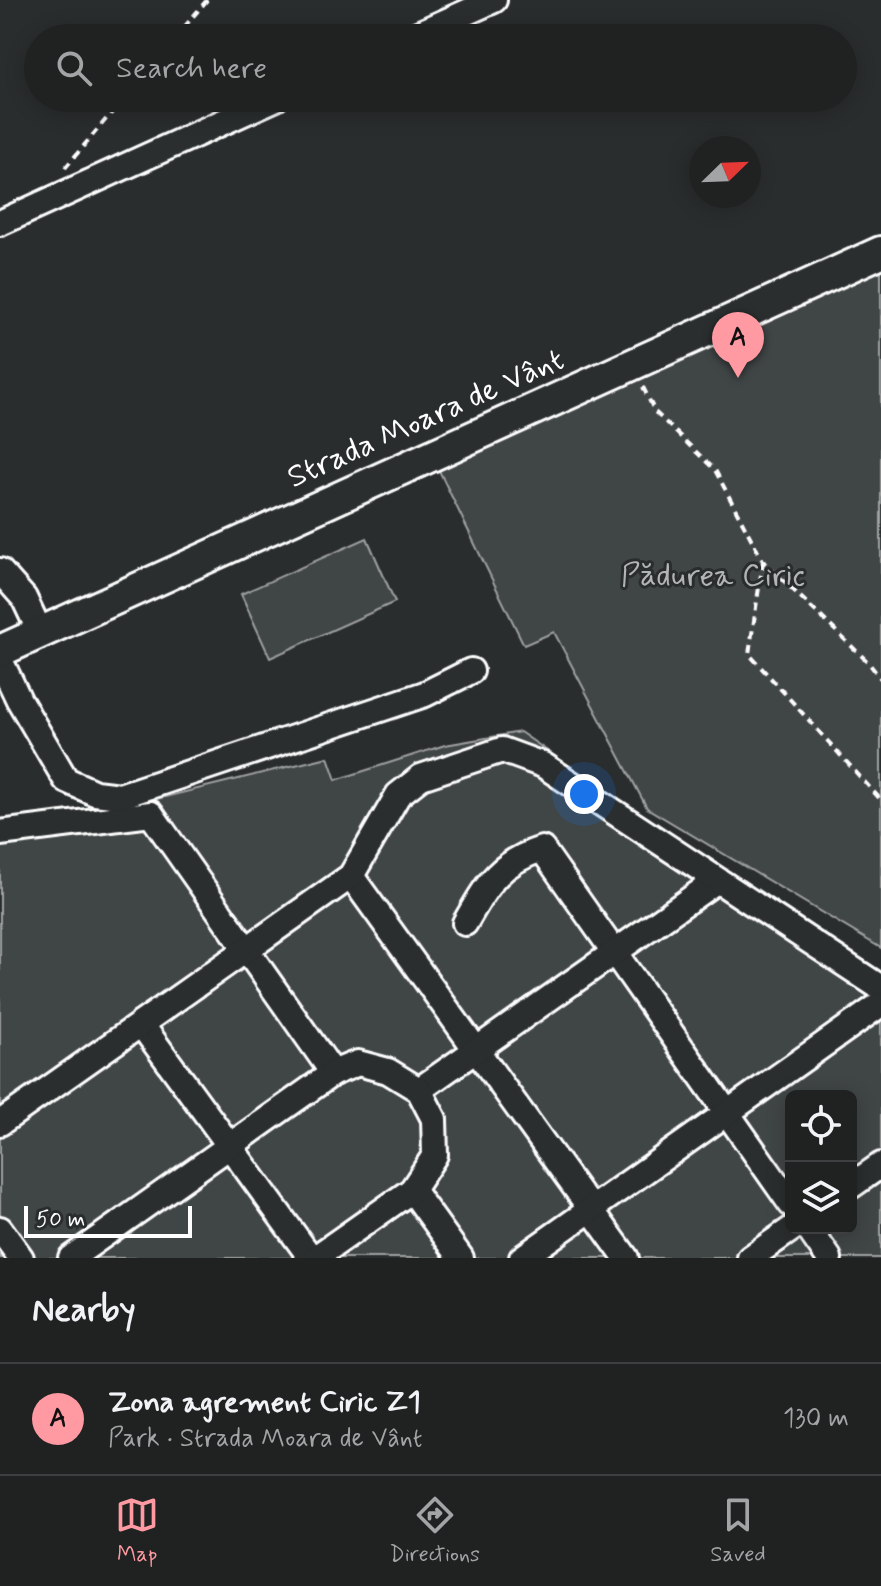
<!DOCTYPE html>
<meta charset="utf-8">
<style>
:root{--surface:#202222;--page:#282a2a;--text:#f1f3f6;--muted:#a2a4a5;--line:#3d3f40;--accent:#ff9aa2}
body{margin:0;font-family:Mynerve,sans-serif;background:var(--page);color:var(--text)}
.controls{position:absolute;right:24px;bottom:24px;display:grid;overflow:hidden;border-radius:12px;box-shadow:0 4px 20px #0003}
.controls button{width:72px;height:72px;display:grid;place-items:center;padding:0;border:0;border-bottom:2px solid var(--line);background:var(--surface);color:var(--text);font:40px sans-serif}
.compass{position:absolute;left:689px;top:136px;width:72px;height:72px;border-radius:50%;background:var(--surface);box-shadow:0 4px 20px #0003;rotate:67deg}
.scale{position:absolute;left:24px;bottom:20px;width:168px;box-sizing:border-box;padding-left:8px;border:4px solid #fff;border-top:0;font-size:22px;line-height:28px;white-space:nowrap;color:#fff;-webkit-text-stroke:6px #2a2d2e;paint-order:stroke}
.you{position:absolute;left:584px;top:794px;width:28px;height:28px;margin:-20px;border:6px solid #fff;border-radius:50%;background:#1a73e8;box-shadow:0 0 0 12px #1a73e833}
.badge{display:grid;place-items:center;width:52px;height:52px;border-radius:50%;background:var(--accent);color:#111;font-size:26px;font-weight:700}
.pin{position:absolute;translate:-50% -66px;filter:drop-shadow(0 2px 4px #0008)}
.pin::after{content:'';position:absolute;top:42px;width:28px;height:24px;background:inherit;clip-path:polygon(0 0,100% 0,50% 100%)}
.list{margin:0;padding:0;list-style:none}
h2{display:flex;justify-content:space-between;align-items:center;height:104px;margin:0;padding:0 32px;font-size:34px}
h2 small{font-size:26px;font-weight:400;color:var(--muted)}
.list li{display:grid;grid-template-columns:52px 1fr auto;gap:24px;align-items:center;box-sizing:border-box;height:112px;padding:0 32px;border-top:2px solid var(--line)}
.list b{display:block;font-size:30px;white-space:nowrap}
.list p{margin:0;font-size:26px;white-space:nowrap;color:var(--muted)}
.list em{font-size:26px;font-style:normal;color:var(--muted)}
.icon{flex:none;width:44px;height:44px;fill:none;stroke:currentColor;stroke-width:2;stroke-linecap:round;stroke-linejoin:round}
.map{position:relative;flex:none;width:881px;height:1258px;overflow:hidden}
.search{position:absolute;background:var(--surface);box-shadow:0 4px 20px #0003;left:24px;right:24px;top:24px;height:88px;display:flex;align-items:center;gap:20px;box-sizing:border-box;padding:0 28px;border-radius:44px;color:var(--muted);font-size:30px}
.sheet{height:216px;background:var(--surface)}
nav{display:flex;justify-content:space-around;align-items:center;box-sizing:border-box;height:112px;border-top:2px solid var(--line);background:var(--surface);font-size:22px;color:var(--muted)}
nav a{display:grid;justify-items:center;gap:4px}
nav .on{color:var(--accent)}
.map>svg:first-child{display:block}
</style>
<div class="map">
<svg width="881" height="1258" viewBox="0 0 881 1258">
<rect width="100%" height="100%" fill="#2a2d2e"/>
<filter id="ink" filterUnits="userSpaceOnUse"><feTurbulence type="fractalNoise" baseFrequency=".0125" numOctaves="2"/><feDisplacementMap in="SourceGraphic" scale="16" xChannelSelector="R" yChannelSelector="G"/><feConvolveMatrix kernelMatrix="1 2 1 2 8 2 1 2 1" color-interpolation-filters="sRGB"/></filter>
<g filter="url(#ink)">
<g fill="#414445" stroke="#a0a2a2" stroke-width="2" fill-rule="evenodd">
<polygon points="881,252 881,948 647,808 554,632 524,645 430,452"/>
<polygon points="367,538 395,602 270,658 241,594"/>
<path d="M520 732 773 907 881 975V1258H0V823L75 819 328 757 336 780 445 745ZM791 1096H851V1228H791Z"/>
</g>
<g fill="none" stroke-linecap="round" stroke-linejoin="round">
<defs>
<g id="minor">
<polyline points="409,38 494,0"/>
<polyline points="0,223 276,98"/>
<polyline points="0,571 24,598 40,632"/>
<polyline points="0,660 19,700 66,780 95,793 120,796 425,694 471,671"/>
<polyline points="0,833 151,814 333,1073"/>
<polyline points="351,876 626,1258"/>
<path d="M465 923C487 885 498 863 542 849L791 1204"/>
<polyline points="141,1024 311,1258"/>
<polyline points="419,1090 716,881"/>
<polyline points="0,1123 351,876 398,795 421,777 502,750 543,765 881,988"/>
<polyline points="851,1186 881,1165"/>
<polyline points="412,1190 461,1258"/>
<polyline points="808,1228 829,1258"/>
<polyline points="0,1229 21,1258"/>
<polyline points="71,1258 333,1073 358,1063 388,1071 419,1090 434,1119 435,1155 412,1190 315,1258"/>
<polyline points="522,1258 881,1004"/>
<polyline points="750,1258 793,1228"/>
</g>
<polyline id="major" points="0,651 881,252"/>
</defs>
<use href="#minor" stroke="#fff" stroke-width="30"/>
<use href="#major" stroke="#fff" stroke-width="36"/>
<g stroke="#fff" stroke-width="4" stroke-dasharray="8 6" stroke-linecap="butt">
<polyline points="175,38 207,0"/>
<polyline points="65,168 124,98"/>
<polyline points="643,387 655,412 715,470 763,561 868,662 881,679"/>
<polyline points="763,561 749,654 881,800"/>
</g>
<use href="#minor" stroke="#2a2d2e" stroke-width="24"/>
<use href="#major" stroke="#2a2d2e" stroke-width="30"/>
</g>
</g>
<g text-anchor="middle" stroke-width="6" stroke-linejoin="round" paint-order="stroke">
<g font-size="32" fill="#fff" stroke="#2a2d2e">
<text transform="translate(425 417) rotate(-24)" y="11">Strada Moara de Vânt</text>
</g>
<g font-size="32" fill="#b3b4b5" stroke="#2a2d2e">
<text x="713" y="585">Pădurea Ciric</text>
</g>
</g>
</svg>
<div class="controls">
<button><svg class="icon" aria-label="locate" viewBox="0 0 24 24"><circle cx="12" cy="12" r="6"/><path d="M12 2v4M12 18v4M2 12h4M18 12h4"/></svg></button>
<button><svg class="icon" aria-label="layers" viewBox="0 0 24 24"><path d="M12 4l9 5-9 5-9-5zM3 14l9 5 9-5"/></svg></button>
</div>
<svg class="compass" viewBox="-18 -18 36 36"><path d="M0-13l5 13h-10z" fill="#e53935"/><path d="M0 13l5-13h-10z" fill="#a2a4a5"/></svg>
<div class="scale">50 m</div>
<div class="you"></div>
<div class="pin badge" style="left:738px;top:378px">A</div>
<div class="search"><svg class="icon" aria-label="search" viewBox="0 0 24 24"><circle cx="10" cy="10" r="6"/><path d="M15 15l6 6"/></svg>Search here</div>
</div>
<section class="sheet">
<h2>Nearby<small></small></h2>
<ul class="list">
<li><span class="badge">A</span><div><b>Zona agrement Ciric Z1</b><p>Park · Strada Moara de Vânt</p></div><em>130 m</em></li>
</ul>
</section>
<nav>
<a class="on"><svg class="icon" aria-label="map" viewBox="0 0 24 24"><path d="M3 6l6-2 6 2 6-2v14l-6 2-6-2-6 2zM9 4v14M15 6v14"/></svg>Map</a>
<a><svg class="icon" aria-label="directions" viewBox="0 0 24 24"><path d="M12 3l9 9-9 9-9-9zM9 14v-3h6M13 9l2 2-2 2"/></svg>Directions</a>
<a><svg class="icon" aria-label="saved" viewBox="0 0 24 24"><path d="M7 4h10v16l-5-4-5 4z"/></svg>Saved</a>
</nav>
